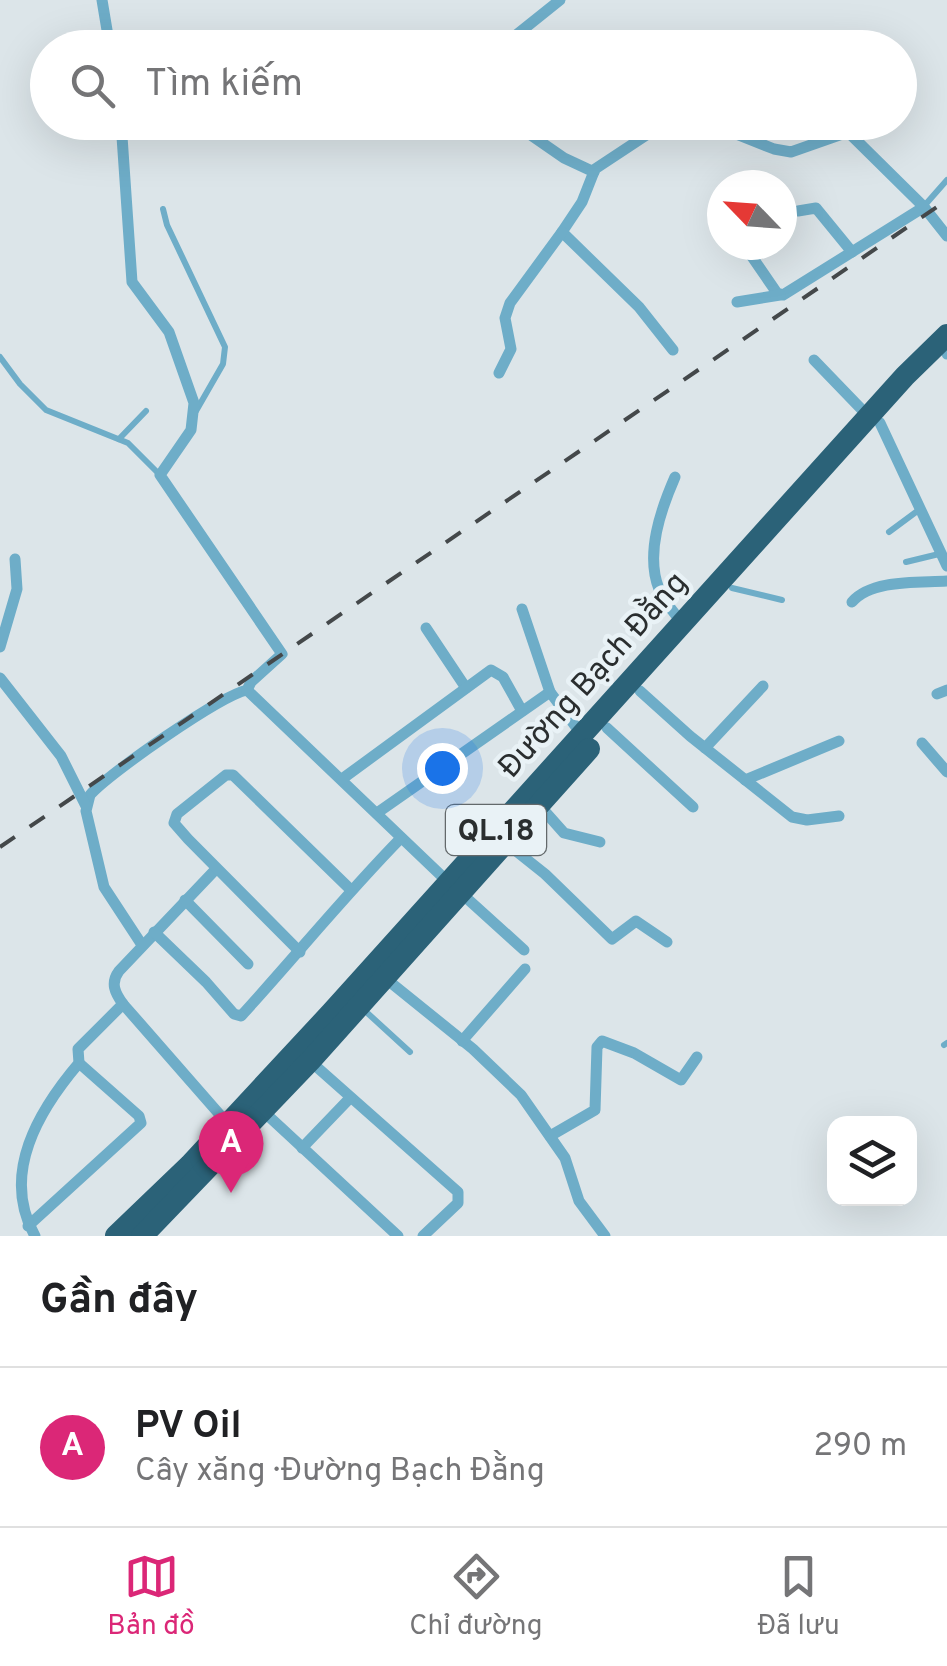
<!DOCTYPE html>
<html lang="vi">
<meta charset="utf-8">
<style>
:root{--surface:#fff;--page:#f6f6f6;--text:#202124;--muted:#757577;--line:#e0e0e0;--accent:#db2777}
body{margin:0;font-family:Overpass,sans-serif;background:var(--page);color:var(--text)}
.controls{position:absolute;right:30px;bottom:30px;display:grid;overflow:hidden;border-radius:20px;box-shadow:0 10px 40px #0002}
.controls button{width:90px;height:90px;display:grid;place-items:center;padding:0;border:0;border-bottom:2px solid var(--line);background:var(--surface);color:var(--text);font:50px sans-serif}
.compass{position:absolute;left:707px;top:170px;width:90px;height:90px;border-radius:50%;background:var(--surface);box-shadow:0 10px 40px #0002;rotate:295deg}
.you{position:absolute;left:442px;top:768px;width:35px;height:35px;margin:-25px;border:8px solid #fff;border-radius:50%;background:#1a73e8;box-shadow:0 0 0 15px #1a73e833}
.badge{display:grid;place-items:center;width:65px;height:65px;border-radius:50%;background:var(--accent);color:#fff;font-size:32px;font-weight:700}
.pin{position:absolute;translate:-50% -82px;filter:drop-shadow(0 2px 5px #0008)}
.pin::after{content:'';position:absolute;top:52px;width:35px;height:30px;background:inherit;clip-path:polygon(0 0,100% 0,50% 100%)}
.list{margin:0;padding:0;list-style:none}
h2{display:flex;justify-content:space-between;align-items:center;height:130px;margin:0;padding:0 40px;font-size:42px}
h2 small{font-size:32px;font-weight:400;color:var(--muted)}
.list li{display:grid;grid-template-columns:65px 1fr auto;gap:30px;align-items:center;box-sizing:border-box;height:160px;padding:0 40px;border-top:2px solid var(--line)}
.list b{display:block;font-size:38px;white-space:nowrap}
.list p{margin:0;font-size:32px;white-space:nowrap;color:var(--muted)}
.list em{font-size:32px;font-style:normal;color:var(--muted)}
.icon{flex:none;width:55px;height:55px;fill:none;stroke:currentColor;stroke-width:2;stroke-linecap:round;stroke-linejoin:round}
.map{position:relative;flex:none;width:947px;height:1236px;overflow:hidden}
.search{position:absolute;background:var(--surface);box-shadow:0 10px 40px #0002;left:30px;right:30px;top:30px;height:110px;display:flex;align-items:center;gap:25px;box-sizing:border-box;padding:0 35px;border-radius:55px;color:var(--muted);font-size:38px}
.sheet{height:290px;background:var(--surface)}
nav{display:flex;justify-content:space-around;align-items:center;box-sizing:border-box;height:140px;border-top:2px solid var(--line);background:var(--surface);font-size:28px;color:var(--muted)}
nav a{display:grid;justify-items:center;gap:5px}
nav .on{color:var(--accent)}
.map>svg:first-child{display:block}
</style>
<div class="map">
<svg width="947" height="1236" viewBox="0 0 947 1236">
<rect width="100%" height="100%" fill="#dce5e9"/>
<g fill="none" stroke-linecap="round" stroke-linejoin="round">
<g stroke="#6eadc8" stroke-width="6">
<polyline points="925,205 947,180"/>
<polyline points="163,209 167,225 225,347 223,364 196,411"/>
<polyline points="0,357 20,384 46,410 128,443 159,474"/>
<polyline points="119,439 146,411"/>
<polyline points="889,532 920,509"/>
<polyline points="906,562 939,554"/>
<polyline points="732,588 782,600"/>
<polyline points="363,1009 410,1052"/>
<polyline points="944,1045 947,1043"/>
</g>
<g stroke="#6eadc8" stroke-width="11">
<polyline points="102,0 110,48"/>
<polyline points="500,48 560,0"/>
<path d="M121 122 132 282 169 332 194 403 191 430 160 475 282 654 251 682 247 690C220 696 109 773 90 795L86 811 104 887 142 945"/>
<polyline points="512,122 564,158 594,172"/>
<polyline points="718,208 722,213"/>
<polyline points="798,211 816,208 852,252"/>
<polyline points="744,245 777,293 783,295 924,207"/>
<polyline points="737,302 780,295"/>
<polyline points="673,350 639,307 562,232 582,202 595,169 651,132 673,124 716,126 774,149 791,152 848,132 924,207 947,236"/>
<polyline points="947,353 947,354"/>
<polyline points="814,360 868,416"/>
<polyline points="499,373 511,349 505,318 510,303 562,232"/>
<polyline points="880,423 947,566"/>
<path d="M675 477C661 509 645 554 659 589 664 602 674 612 682 623"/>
<path d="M852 602C872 579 919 583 947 581"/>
<polyline points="522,609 550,692 582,735"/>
<polyline points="426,628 466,688"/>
<polyline points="0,647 17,589 15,559"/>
<polyline points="0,678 61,756 86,806"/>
<polyline points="247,690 449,883"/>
<polyline points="640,691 690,736 792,817 807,820 839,816"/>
<polyline points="937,694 947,690"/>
<polyline points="607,728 693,807"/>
<polyline points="922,743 947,772"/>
<polyline points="705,748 763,686"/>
<polyline points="342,779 491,670 503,677 522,711"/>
<polyline points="745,780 839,741"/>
<polyline points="540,806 564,833 600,842"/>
<polyline points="377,813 550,692"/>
<polyline points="506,843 545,874 612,939 636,921 667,942"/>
<path d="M216 869 119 971C110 983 115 993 123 1004L228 1124"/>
<polyline points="461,893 524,950"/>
<polyline points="185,900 248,964"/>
<path d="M154 932 206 982 234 1014 241 1016C295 957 345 895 401 838"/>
<polyline points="300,952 188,839 174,823 177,814 226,775 233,775 351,890"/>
<polyline points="385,978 473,1049 521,1095 565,1158 579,1201 605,1236"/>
<polyline points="462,1041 525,969"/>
<polyline points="310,1061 458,1192 458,1203 423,1236"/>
<polyline points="263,1111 398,1236"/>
<polyline points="550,1136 595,1110 597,1047 602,1041 634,1053 681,1080 697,1057"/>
<polyline points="302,1148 350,1098"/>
<polyline points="28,1226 141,1123 139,1116 79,1063"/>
<path d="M35 1236C0 1174 39 1110 79 1063L78 1049 123 1004"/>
</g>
<g stroke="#2b6278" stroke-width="22">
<polyline points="116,1236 190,1165 332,1012 905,376 947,335"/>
<polyline points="142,1236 310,1061 589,749"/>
</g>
<polyline stroke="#44484a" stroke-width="4" stroke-dasharray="18 18" stroke-linecap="butt" points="0,847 947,200"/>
</g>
<g text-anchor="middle" stroke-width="9" stroke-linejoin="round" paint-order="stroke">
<rect fill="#e9f2f6" stroke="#63696b" stroke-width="2.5" x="446" y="805" width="100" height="50" rx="8"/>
<g font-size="30" font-weight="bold" fill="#2a2e2f">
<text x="496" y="840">QL.18</text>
</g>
<g font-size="32" fill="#2a2e2f" stroke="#e9f2f6">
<text transform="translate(592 674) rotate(-48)" y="11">Đường Bạch Đằng</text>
</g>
</g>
</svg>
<div class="controls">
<button><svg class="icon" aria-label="layers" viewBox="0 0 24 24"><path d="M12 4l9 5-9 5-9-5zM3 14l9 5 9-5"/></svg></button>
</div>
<svg class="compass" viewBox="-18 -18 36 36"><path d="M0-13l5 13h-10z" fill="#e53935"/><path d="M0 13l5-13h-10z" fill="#757577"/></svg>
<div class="you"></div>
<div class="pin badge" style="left:231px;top:1193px">A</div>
<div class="search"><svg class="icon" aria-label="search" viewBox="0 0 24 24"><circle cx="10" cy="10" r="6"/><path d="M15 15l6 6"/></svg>Tìm kiếm</div>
</div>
<section class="sheet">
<h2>Gần đây<small></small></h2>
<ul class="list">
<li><span class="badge">A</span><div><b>PV Oil</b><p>Cây xăng · Đường Bạch Đằng</p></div><em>290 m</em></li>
</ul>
</section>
<nav>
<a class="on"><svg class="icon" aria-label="map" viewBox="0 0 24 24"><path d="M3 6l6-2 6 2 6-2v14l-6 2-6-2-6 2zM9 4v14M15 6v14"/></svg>Bản đồ</a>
<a><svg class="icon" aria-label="directions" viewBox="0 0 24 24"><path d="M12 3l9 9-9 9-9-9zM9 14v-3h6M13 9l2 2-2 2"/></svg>Chỉ đường</a>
<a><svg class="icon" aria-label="saved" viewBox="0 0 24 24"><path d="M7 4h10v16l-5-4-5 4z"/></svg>Đã lưu</a>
</nav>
